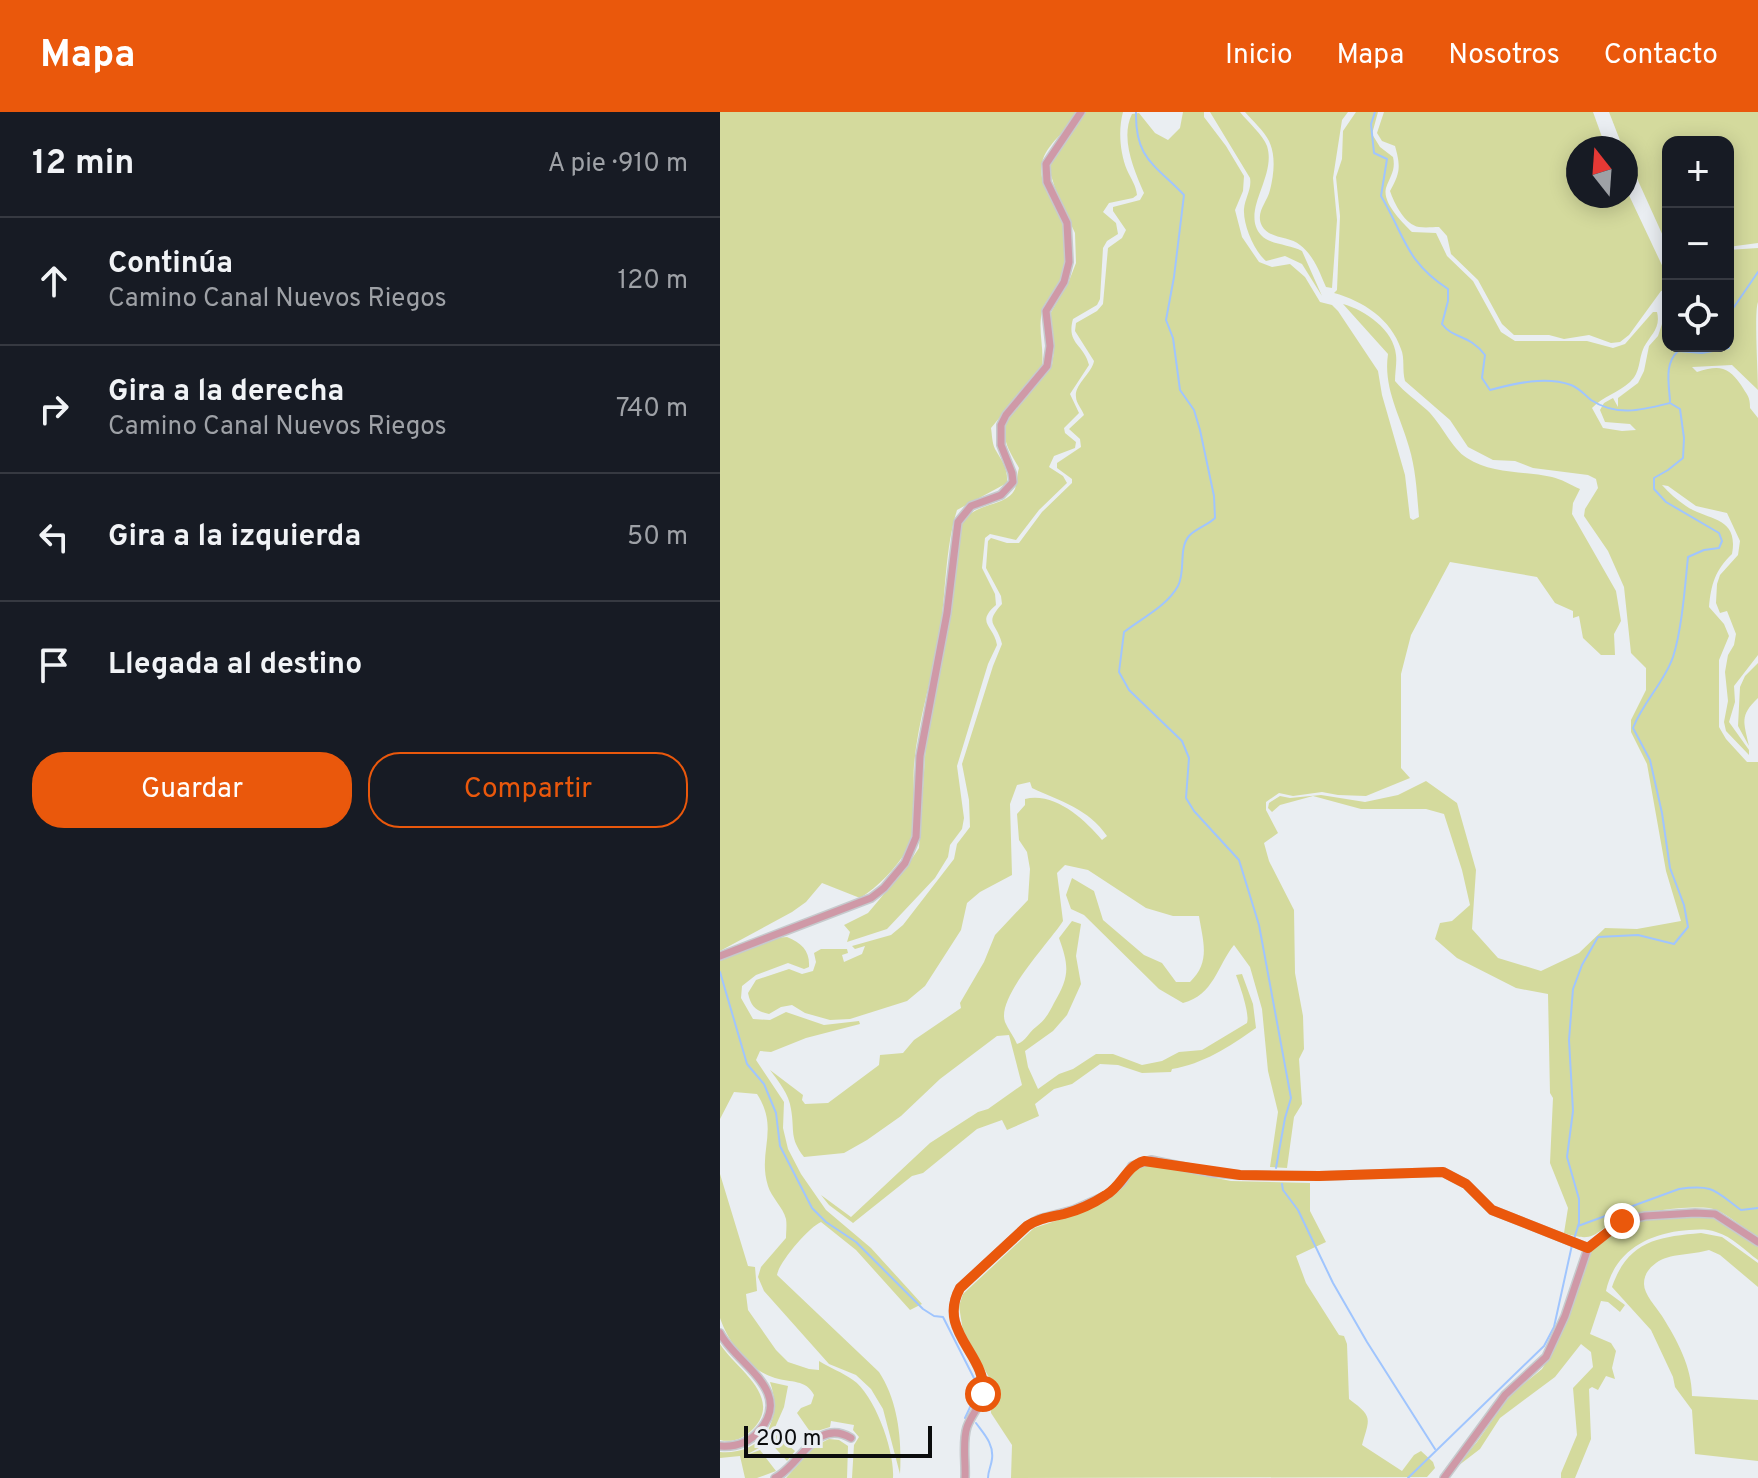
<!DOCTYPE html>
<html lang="es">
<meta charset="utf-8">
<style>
:root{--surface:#171b24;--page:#20242c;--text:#f1f3f6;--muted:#9ea1a6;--line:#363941;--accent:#ea580c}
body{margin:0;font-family:Overpass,sans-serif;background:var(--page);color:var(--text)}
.controls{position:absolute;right:24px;top:24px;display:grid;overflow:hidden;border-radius:16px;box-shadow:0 4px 20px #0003}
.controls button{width:72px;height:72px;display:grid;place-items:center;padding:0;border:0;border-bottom:2px solid var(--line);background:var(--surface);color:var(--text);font:40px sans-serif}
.compass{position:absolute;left:846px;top:24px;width:72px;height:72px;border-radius:50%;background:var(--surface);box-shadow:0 4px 20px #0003;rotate:343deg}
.scale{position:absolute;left:24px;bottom:20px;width:188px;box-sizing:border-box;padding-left:8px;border:4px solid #0b0c0d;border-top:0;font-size:22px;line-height:28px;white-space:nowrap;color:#0b0c0d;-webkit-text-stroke:6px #eaeef2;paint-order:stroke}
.stop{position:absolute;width:24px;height:24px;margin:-18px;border:6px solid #ea580c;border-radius:50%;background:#fff}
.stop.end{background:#ea580c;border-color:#fff;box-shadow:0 2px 8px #0008}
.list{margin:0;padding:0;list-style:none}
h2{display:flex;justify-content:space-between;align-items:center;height:104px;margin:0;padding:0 32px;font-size:34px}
h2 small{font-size:26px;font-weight:400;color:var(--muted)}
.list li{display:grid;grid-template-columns:52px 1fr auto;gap:24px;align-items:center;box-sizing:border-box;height:128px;padding:0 32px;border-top:2px solid var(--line)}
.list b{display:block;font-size:30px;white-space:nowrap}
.list p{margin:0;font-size:26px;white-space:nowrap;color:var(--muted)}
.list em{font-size:26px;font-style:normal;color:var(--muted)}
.actions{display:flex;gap:16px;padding:24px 32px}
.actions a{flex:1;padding:18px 0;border:2px solid var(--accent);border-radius:32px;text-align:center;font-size:28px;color:var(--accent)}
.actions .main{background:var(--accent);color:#fff}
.icon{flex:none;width:44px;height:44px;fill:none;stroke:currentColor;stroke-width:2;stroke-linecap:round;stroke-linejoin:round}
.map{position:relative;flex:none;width:1038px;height:1366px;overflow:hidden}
header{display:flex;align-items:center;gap:48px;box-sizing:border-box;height:112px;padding:0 40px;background:var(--accent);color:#fff}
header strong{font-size:38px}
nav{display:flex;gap:44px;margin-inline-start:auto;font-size:28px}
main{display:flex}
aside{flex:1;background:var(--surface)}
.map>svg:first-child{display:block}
</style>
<header>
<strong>Mapa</strong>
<nav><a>Inicio</a><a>Mapa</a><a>Nosotros</a><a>Contacto</a></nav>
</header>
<main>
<aside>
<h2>12 min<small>A pie · 910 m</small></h2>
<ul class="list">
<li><svg class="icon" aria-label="ahead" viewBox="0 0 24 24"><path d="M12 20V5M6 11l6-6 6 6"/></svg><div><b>Continúa</b><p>Camino Canal Nuevos Riegos</p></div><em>120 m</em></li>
<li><svg class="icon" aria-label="right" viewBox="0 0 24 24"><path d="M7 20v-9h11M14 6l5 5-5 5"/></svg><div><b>Gira a la derecha</b><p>Camino Canal Nuevos Riegos</p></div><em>740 m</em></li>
<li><svg class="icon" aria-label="left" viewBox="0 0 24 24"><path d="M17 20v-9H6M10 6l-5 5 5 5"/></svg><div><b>Gira a la izquierda</b></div><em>50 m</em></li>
<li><svg class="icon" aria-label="arrive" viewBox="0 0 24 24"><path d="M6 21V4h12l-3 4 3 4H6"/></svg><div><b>Llegada al destino</b></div></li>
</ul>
<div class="actions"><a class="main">Guardar</a><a>Compartir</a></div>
</aside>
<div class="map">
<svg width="1038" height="1366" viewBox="0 0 1038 1366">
<rect width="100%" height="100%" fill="#eaeef2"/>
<g fill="#d4da9d">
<path d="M0 0H356C349 19 326 31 322 51 317 79 341 94 344 119 347 136 347 159 338 173 331 184 322 192 321 205 319 222 324 238 322 254L271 316C272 322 272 331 275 337 282 349 288 356 287 371L237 398C225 437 226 479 220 520 213 564 198 607 194 653 192 676 199 717 187 738 176 756 158 775 140 786L102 771 86 790 72 800 0 839Z"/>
<path d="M366 0H403C398 18 400 41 407 58 411 67 416 73 417 83L413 86 389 91 383 100 396 111 398 122 387 129 383 136 380 187 377 193 353 207C346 232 364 232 369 253L350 282 359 301 344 316 345 321 356 330 355 336 334 344 329 355 343 364 347 371 319 398 296 428 270 422 265 426 262 456 275 482 276 493C255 511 274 514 277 533L268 552 237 654 244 706 242 717 230 733 228 745 215 766 167 817 127 830 130 820 124 813 148 801 185 757 199 736 206 630 240 413C254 389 286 396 295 377 297 371 297 362 299 356 290 340 281 328 286 310L332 253 334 239 329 204 349 169 356 151 355 121 337 82 329 57 336 41Z"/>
<path d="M463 0H484V5L506 34 524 64 523 79 515 98 522 125 539 150 552 155 570 152 585 165 600 190 612 193 618 199 658 259 662 283 685 363 690 406 693 408 699 405C697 382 696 358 689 335 680 303 663 276 668 242L623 192C645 198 674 218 676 243 677 251 675 260 675 269 685 281 696 288 707 298 721 311 732 337 747 346 771 362 804 359 832 365 841 367 851 373 860 377L853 391 852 402 896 479 901 509 894 522 895 543H881L863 526 859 504 853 506V499L835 491 817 465 730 450 691 523 681 562V656L690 666 646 684 618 683 602 680 573 684 559 681 546 690V698L558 721 544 731 549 749 574 798 575 861 583 904 584 937 579 947 582 992 574 1005 567 1056 550 1055 558 1000 548 959 542 897 530 855 514 833C497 854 494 883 463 891L439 877 364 803 351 797 346 783 352 766 374 779 383 808 424 843 442 851 456 870H470C491 850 483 830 479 804H453L426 796 368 758 345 753 337 761 343 809C329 831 276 885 285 910 288 917 294 925 297 932 306 929 308 921 316 915 325 908 329 901 334 891 350 864 349 854 339 826L352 809 361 812 356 844 361 872 347 903 333 919 305 939 308 955 318 977 339 962 353 957 376 942H393L422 953 442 949 459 940 482 938 527 911C530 902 520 874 516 863L522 862 533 892 536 916C509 935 483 952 452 957L451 960 422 961 398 953 380 952 352 972 334 977 315 992 319 1004 287 1018 282 1008 257 1017 203 1061 192 1064 133 1111 109 1093 101 1083 131 1105 210 1031 258 1000 268 997 302 973 289 923 277 924 220 967 181 1004 147 1028 124 1041 84 1045C69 1025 75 1020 71 997 69 982 59 970 50 958L83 983 82 988 85 992 108 991 159 953 160 943 183 941 194 928 241 896 240 891 264 850 275 823 308 788 310 757 307 740 299 728 297 702 305 693V687C335 680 364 707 382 728L387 724C369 697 340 689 312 676L310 670 297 673 290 692 292 763 260 780 247 791 241 818 205 874 187 889 130 907 110 908 85 901 72 893 61 895 49 902C36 899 31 895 28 881L36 868 69 857 82 862 93 859 96 850 94 841 101 837H127L128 841 122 843 124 850 142 842 145 834 135 837 132 834 171 823 183 813 234 747 237 732 250 715 249 688 242 652 273 554 282 532C277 510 263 513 282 492L281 484 266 456 268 429 271 426 287 431H299L322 400 352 371V367L337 356V351L361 335 360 327 349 317 364 303C362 297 356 291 356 285 354 273 372 261 374 249L355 219 356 211 377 199 383 192 388 136 402 126 406 118 393 99V95L420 88 424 81C414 58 400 26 412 2L419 1 435 21 448 28 460 16Z"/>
<path d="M490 0H520C528 10 543 23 547 34 557 65 520 99 541 123 550 133 570 132 582 139L602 184 582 152 565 144 546 149C534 139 523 113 524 97 525 86 532 77 530 66Z"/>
<path d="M525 0H628L622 8 613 66 617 108 612 176 606 175C599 159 594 144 580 133 570 124 549 127 542 114 535 100 547 91 550 78 554 62 556 44 549 29 544 19 533 9 525 0Z"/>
<path d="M636 0H658L652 22 660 35 673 45C676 58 670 64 666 76 662 91 683 111 692 120L716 121 727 144 753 169 781 220 795 229H867L893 236 905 232 933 200H937C941 216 931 222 924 235 918 248 921 260 910 270 898 281 883 284 872 296L883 316 902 319 916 318 910 312 885 310 880 298 884 291 893 286 898 295V286L918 271 924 259 929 234 938 224 943 209V186L948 185V234H1008V138L1038 136V190C1034 200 1038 261 1038 278L1012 253 972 255 977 260C999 253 1008 254 1021 273 1027 283 1030 284 1030 296L1038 306V543L1014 574 1015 590 1009 610 1029 638V643L1006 619 1004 610 1008 589 1005 560 1008 543 1014 533 1016 522 1007 499 1000 501 996 491 997 472 1000 463 1018 443 1020 429 1007 401 976 394 948 374 942 373C949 381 957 388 966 394 988 409 1019 404 1012 442 995 458 991 473 989 495L1004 512 1009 524 999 548V615L1006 627 1027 650H1038V1126C1025 1117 1011 1105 997 1098 982 1091 916 1100 900 1107 873 1119 878 1132 844 1121L848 1096 830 1051 833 986 830 981 828 882 796 876 737 846 715 827 720 811 732 809 750 793 742 758 724 702 706 697H641L593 684 560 693 552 700 548 696 549 691 560 684 570 686 601 683 645 690 678 683 706 669 737 691 756 758 752 817 778 846 821 859 859 841 885 816 917 817 961 809 946 759 927 652 911 620V608L926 578V556L911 541 904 475 888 439 864 404 865 397 878 376 876 367 868 363 813 356 795 349 773 348 748 335 730 308 685 269C682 258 685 246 681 237 671 207 643 189 614 181L617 178 620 104 616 65 622 47 623 19Z"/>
<path d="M664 0H873L886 36H858V84H906V77L948 166 947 178 941 179 909 223 900 230 891 231 869 223 844 227 829 223H794L782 212 758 168 731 142 727 124 719 115C713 115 706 116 699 115 685 113 674 91 670 79 680 61 681 55 675 34L662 29 657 21Z"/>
<polygon points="889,0 1038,0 1038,131 1008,135 1008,30 948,30 948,135 906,42 906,36 903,36"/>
<path d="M1038 551V586C1019 604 1024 610 1029 634L1018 614 1020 575 1025 564Z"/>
<path d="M67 825C82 831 90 839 89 855L84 857 68 851 36 863 22 874 21 886 33 907 50 908 66 900 104 913 139 909 140 912 86 926 51 940 40 939 36 948 64 990 63 1016 68 1037 81 1062 106 1098 151 1136 202 1192 190 1198 136 1138 101 1110C89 1115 59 1150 57 1163L159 1260C178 1289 182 1327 180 1362L163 1297 151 1277 136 1263 109 1252 44 1179 38 1165 41 1155 66 1126C66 1120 67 1113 66 1107 63 1095 51 1085 48 1074 37 1039 60 1018 37 982L14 980 0 1007V849L55 826Z"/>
<path d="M426 1052 511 1069 590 1071V1099L606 1130 576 1144 586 1171 619 1223 624 1224 627 1232 629 1287C653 1305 650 1305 642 1333L682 1359 694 1343 701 1339 713 1350 715 1356 707 1365 291 1366 292 1333 271 1301 270 1267 243 1219 239 1194 243 1182 314 1116 360 1101 385 1088 400 1078 413 1057Z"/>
<path d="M0 1062 28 1154 35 1155 37 1179 26 1182 28 1198 56 1238 68 1250 89 1257 99 1258V1249C110 1256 122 1260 133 1268 155 1283 175 1340 173 1366H132L134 1333 139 1325 133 1318 134 1313 111 1309 110 1315 91 1321 77 1301 81 1296 91 1292 94 1283C86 1267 71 1271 55 1266 30 1259 8 1230 0 1206Z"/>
<path d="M991 1104 1038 1134V1148C1024 1138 1013 1125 996 1120 985 1116 971 1118 959 1119 923 1124 894 1142 886 1179L905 1193 900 1200 888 1190 881 1189 870 1222 891 1231 896 1239 892 1256 895 1267 886 1264 878 1278 872 1275 869 1277 871 1327 855 1366H841V1361L857 1323 853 1276 873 1255 871 1240 861 1232 835 1265 780 1306 760 1337 734 1357 757 1330 790 1283 822 1257 830 1244 871 1138 908 1110 927 1106Z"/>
<path d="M981 1121 1002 1125 1038 1151V1175L1000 1143 989 1138C973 1143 949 1141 936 1151 928 1157 924 1163 924 1172 924 1182 936 1195 942 1204 957 1228 972 1255 972 1284L1038 1288V1349L975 1342 972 1298 955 1275 953 1265 931 1218 892 1175C908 1129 937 1125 981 1121Z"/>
<path d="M0 1232C15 1256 63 1284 34 1316 25 1326 13 1331 0 1328Z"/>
<path d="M50 1270 68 1274 64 1295 53 1320 75 1339 67 1349 48 1328 39 1336 24 1344 40 1338 56 1359 37 1366H25L20 1344 0 1346V1340C42 1343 64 1309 50 1270Z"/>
<polygon points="109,1327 119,1328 128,1334 127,1366 66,1366 95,1334"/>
</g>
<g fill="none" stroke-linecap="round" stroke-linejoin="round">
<g stroke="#a0c5fe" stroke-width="2">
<path d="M416 0C415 46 434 52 464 83L454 165 446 208 453 226 460 278 474 298 480 318 494 384 495 406C488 413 475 417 469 424 458 437 466 459 458 474 447 494 422 506 404 520L399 560 409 578 462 629 469 646 466 686 474 699 519 748 539 813 571 986 565 1006 556 1056"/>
<path d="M655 0 651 12 654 41 667 47 661 84C685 124 685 149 728 177V189L722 212C733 227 749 222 765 243L762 266 770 278C796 271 826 264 851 273 859 276 865 283 871 288 897 305 922 298 950 291L960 297 964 326 963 346 948 358 934 366V377L946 390 999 421 1002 429 999 436 984 438 968 445C965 474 962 517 953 545 944 571 923 590 913 616L930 648 942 701 950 756 964 793 968 815 954 832 918 823 878 825 862 853 853 877 849 928 853 999 847 1045 859 1087V1111L854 1127"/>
<polyline points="1008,200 1014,195 1038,160"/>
<path d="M950 289C949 272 944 252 958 239L982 241 1009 236 1008 233"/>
<polyline points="0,860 27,952 44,972 56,1001 60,1034 92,1096 106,1110 136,1130 203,1197 214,1204 223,1205 259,1276 245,1306"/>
<polyline points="562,1072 563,1078 578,1098 613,1171 647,1230 715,1337"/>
<path d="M858 1114 959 1077C994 1072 995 1079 1021 1098L1038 1096"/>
<path d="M256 1311C264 1322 274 1332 272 1347 271 1355 268 1359 268 1366"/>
<polyline points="688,1366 824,1234 834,1215 852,1133"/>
</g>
<defs>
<g id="minor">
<polyline points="0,844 151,786 164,776 185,751 196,725 200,644 227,501 238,410 251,394 281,383 293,370 292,361 281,333 281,313 286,303 327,254 330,234 326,199 344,170 349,150 347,111 327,70 326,52 361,0"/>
<polyline points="868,1136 902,1109 925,1104 975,1101 995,1102 1038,1130"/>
<path d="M0 1221C16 1252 75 1279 39 1319 29 1331 15 1335 0 1334"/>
<path d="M55 1366C80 1354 96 1305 131 1326"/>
<path d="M245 1366C246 1351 242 1330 247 1315 252 1300 268 1287 263 1269 255 1235 219 1215 240 1176L307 1114 319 1107 353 1098 387 1083 402 1070 412 1054 431 1048 493 1061 520 1063 599 1064 723 1060 746 1072 772 1098 868 1136"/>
<polyline points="724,1366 785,1283 826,1245 845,1204 868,1136"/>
</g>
</defs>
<use href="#minor" stroke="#c6cacd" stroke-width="10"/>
<use href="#minor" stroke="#cf99a7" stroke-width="7"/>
</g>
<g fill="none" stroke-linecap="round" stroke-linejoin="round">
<path stroke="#ea580c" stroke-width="10" d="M263 1282C268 1243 216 1220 240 1176L307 1114C319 1106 331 1105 344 1102 359 1098 374 1091 386 1083 402 1074 406 1054 424 1049L520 1063 599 1064 723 1060 746 1072 772 1098 868 1136 902 1109"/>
</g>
</svg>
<div class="controls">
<button>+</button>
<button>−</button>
<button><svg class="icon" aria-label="locate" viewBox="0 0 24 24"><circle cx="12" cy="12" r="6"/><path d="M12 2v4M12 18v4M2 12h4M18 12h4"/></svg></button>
</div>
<svg class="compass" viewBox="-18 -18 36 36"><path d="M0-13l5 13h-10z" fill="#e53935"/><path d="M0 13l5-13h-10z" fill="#9ea1a6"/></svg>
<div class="scale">200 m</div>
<div class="stop" style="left:263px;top:1282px"></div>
<div class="stop end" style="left:902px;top:1109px"></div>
</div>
</main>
